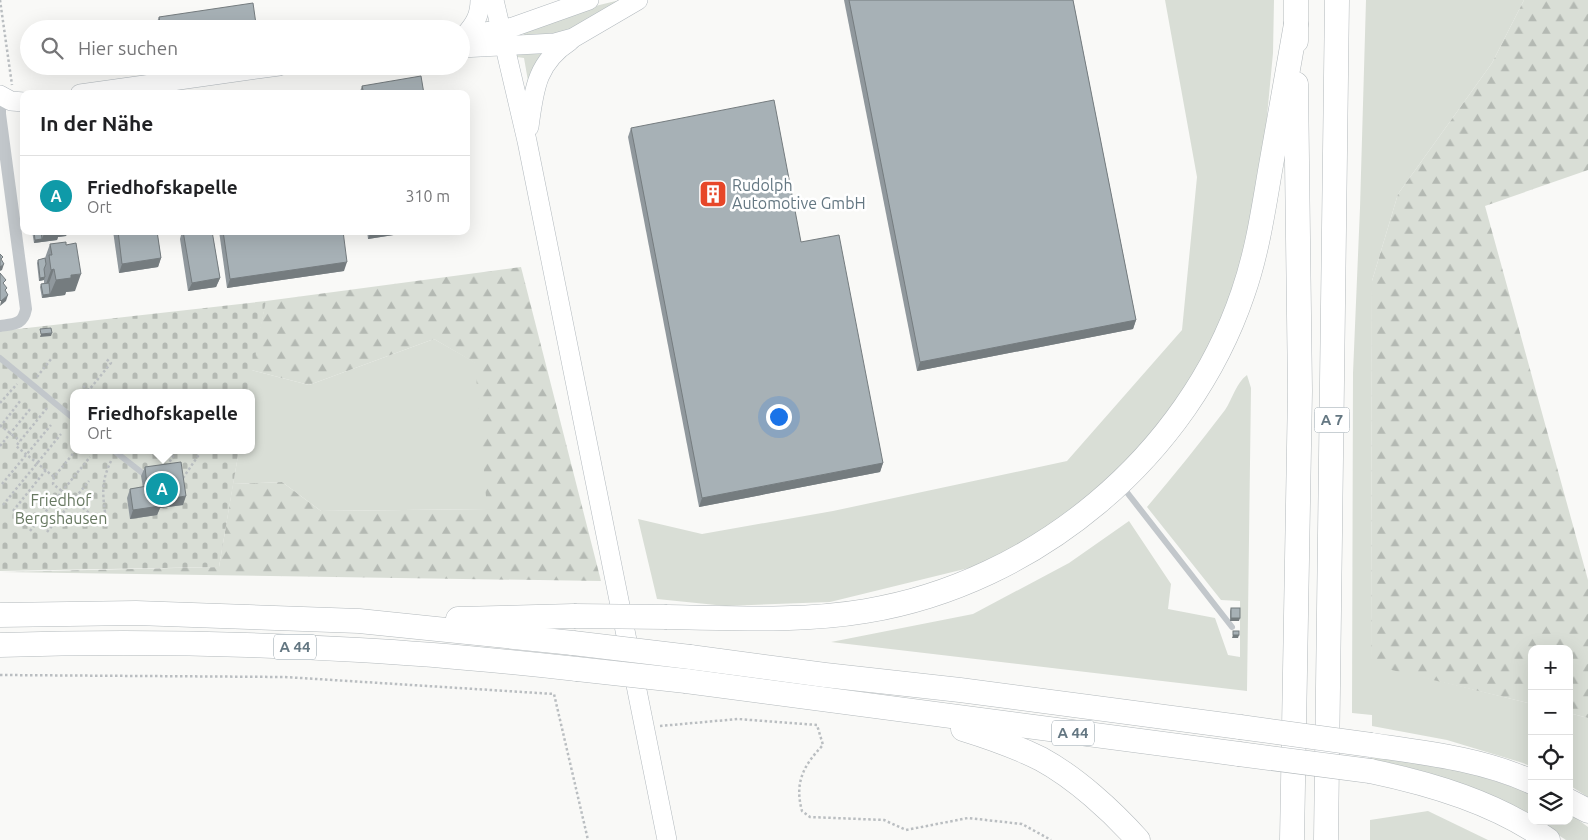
<!DOCTYPE html>
<html lang="de">
<meta charset="utf-8">
<style>
:root{--surface:#fff;--page:#f6f6f6;--text:#202124;--muted:#757577;--line:#e0e0e0;--accent:#0f766e}
body{margin:0;font-family:Ubuntu,sans-serif;background:var(--page);color:var(--text)}
.controls{position:absolute;right:15px;bottom:15px;display:grid;overflow:hidden;border-radius:10px;box-shadow:0 5px 20px #0002}
.controls button{width:45px;height:45px;display:grid;place-items:center;padding:0;border:0;border-bottom:1px solid var(--line);background:var(--surface);color:var(--text);font:25px sans-serif}
.you{position:absolute;left:778px;top:416px;width:18px;height:18px;margin:-12px;border:4px solid #fff;border-radius:50%;background:#1a73e8;box-shadow:0 0 0 8px #1a73e833}
.badge{display:grid;place-items:center;width:32px;height:32px;border-radius:50%;background:var(--accent);color:#fff;font-size:16px;font-weight:700}
.pin{position:absolute;translate:-50% -50%;border:2px solid #fff;box-shadow:0 1px 5px #0006}
.popup{position:absolute;left:70px;top:389px;width:185px;height:65px;box-sizing:border-box;display:grid;place-content:center;border-radius:10px;background:var(--surface);filter:drop-shadow(0 1px 4px #0005);font-size:16px;white-space:nowrap;color:var(--muted)}
.popup b{font-size:19px;color:var(--text)}
.popup::after{content:'';position:absolute;left:50%;top:100%;margin-left:-10px;border:10px solid transparent;border-top-color:var(--surface)}
.list{margin:0;padding:0;list-style:none}
h2{display:flex;justify-content:space-between;align-items:center;height:65px;margin:0;padding:0 20px;font-size:21px}
h2 small{font-size:16px;font-weight:400;color:var(--muted)}
.list li{display:grid;grid-template-columns:32px 1fr auto;gap:15px;align-items:center;box-sizing:border-box;height:80px;padding:0 20px;border-top:1px solid var(--line)}
.list b{display:block;font-size:19px;white-space:nowrap}
.list p{margin:0;font-size:16px;white-space:nowrap;color:var(--muted)}
.list em{font-size:16px;font-style:normal;color:var(--muted)}
.icon{flex:none;width:28px;height:28px;fill:none;stroke:currentColor;stroke-width:2;stroke-linecap:round;stroke-linejoin:round}
.map{position:relative;flex:none;width:1588px;height:840px;overflow:hidden}
.search{position:absolute;background:var(--surface);box-shadow:0 5px 20px #0002;left:20px;top:20px;width:450px;height:55px;display:flex;align-items:center;gap:12px;box-sizing:border-box;padding:0 18px;border-radius:28px;color:var(--muted);font-size:19px}
.panel{position:absolute;background:var(--surface);box-shadow:0 5px 20px #0002;left:20px;top:90px;width:450px;height:145px;border-radius:10px}
.map>svg:first-child{display:block}
</style>
<div class="map">
<svg width="1588" height="840" viewBox="0 0 1588 840">
<defs>
<pattern id="forest-firs" width="22" height="20" patternUnits="userSpaceOnUse" patternTransform="scale(1.25)"><rect width="22" height="20" fill="#d9ded6"/><path d="M5 1l3.5 6h-7zM16 11l3.5 6h-7z" fill="#b4b9b3"/></pattern>
<pattern id="cemetery-stones" width="16" height="16" patternUnits="userSpaceOnUse" patternTransform="scale(1.25)"><rect width="16" height="16" fill="#d9ded6"/><path d="M2 7V4a2 2 0 0 1 4 0v3zM10 15v-3a2 2 0 0 1 4 0v3z" fill="#b4b9b3"/></pattern>
</defs>
<rect width="100%" height="100%" fill="#f9f9f7"/>
<g fill="#d9ded6">
<polygon points="620,0 559,36 527,36 521,33 587,8"/>
<polygon points="1165,0 1274,0 1273,53 1258,211 1229,314 1199,375 1134,464 1063,520 977,566 830,602 726,606 657,599 638,519 702,534 833,511 1067,461 1182,330 1197,177"/>
<polygon points="1366,0 1524,0 1492,63 1398,194 1372,281 1371,664 1532,704 1532,767 1523,763 1447,740 1372,726 1372,715 1352,713 1353,373 1360,208"/>
<polygon points="544,51 528,81 524,58 517,57 517,52"/>
<polygon points="434,339 476,363 488,509 321,511 282,482 233,484 239,450 251,450 251,393 248,393 251,370 309,385"/>
<path d="M1247 375 1251 388 1247 691 831 642 973 614 1069 563 1129 521 1171 584 1168 609 1215 618 1228 655 1240 657V601L1221 600 1147 507C1174 475 1200 443 1225 410 1233 398 1236 383 1247 375Z"/>
<polygon points="1569,713 1588,718 1588,797 1569,785"/>
<path d="M1371 756 1438 766 1476 775 1528 792 1532 794V818C1511 808 1490 796 1468 787 1437 774 1404 765 1370 760Z"/>
<polygon points="1428,811 1488,840 1370,840 1370,820"/>
<polygon points="1569,813 1588,827 1588,840 1566,840 1537,821 1569,821"/>
</g>
<g fill="url(#forest-firs)">
<polygon points="1524,0 1588,0 1588,170 1485,206 1588,580 1588,718 1569,713 1569,649 1532,649 1532,704 1371,665 1372,281 1398,194 1492,63"/>
<polygon points="521,267 601,581 0,572 219,567 233,484 282,482 321,511 487,509 475,363 434,339 309,385 251,370 266,301"/>
</g>
<polygon fill="url(#cemetery-stones)" points="266,301 248,393 73,393 73,450 239,450 219,567 0,571 0,331"/>
<g fill="none" stroke-linecap="round" stroke-linejoin="round">
<defs>
<g id="secondary">
<polyline points="494,0 527,141 667,840"/>
<path d="M465 35C475 24 480 15 480 0"/>
<polyline points="461,36 513,27 589,0"/>
<polyline points="461,48 537,44 555,43 573,38 638,0"/>
<polyline points="80,94 279,66"/>
<polyline points="0,95 11,101 24,102"/>
<path d="M529 127C534 90 536 63 570 41"/>
</g>
<g id="highway">
<polyline points="1296,41 1296,0"/>
<polyline points="0,615 136,613 359,621 573,643"/>
<path d="M667 617C733 618 801 622 866 611 1036 583 1188 456 1243 293 1257 253 1263 212 1270 171 1279 122 1287 73 1296 24"/>
<polyline points="458,619 574,616"/>
<path d="M0 645C119 641 240 643 359 650 432 654 505 661 577 669"/>
<polyline points="690,657 825,675 960,690 1240,727"/>
<polyline points="686,681 1239,754"/>
<path d="M963 729C989 737 1017 747 1041 759 1076 778 1112 811 1138 840"/>
<path d="M1371 745C1426 753 1481 759 1532 782"/>
<path d="M1370 771C1432 784 1496 803 1548 840"/>
<polyline points="1569,801 1588,811"/>
<polyline points="1292,840 1300,391 1296,84"/>
<polyline points="1326,840 1337,0"/>
</g>
</defs>
<use href="#secondary" stroke="#b2b9be" stroke-width="20"/>
<use href="#highway" stroke="#b3b9bc" stroke-width="25"/>
<g stroke="#babec1" stroke-width="2.5" stroke-dasharray="2.5 2.5" stroke-linecap="butt">
<polyline points="0,0 12,85"/>
<polyline points="37,377 51,359"/>
<polyline points="83,386 89,390 111,363 105,358"/>
<polyline points="0,403 17,384"/>
<polyline points="47,408 16,446 54,477"/>
<polyline points="0,425 20,441"/>
<polyline points="0,427 21,400"/>
<polyline points="0,446 31,408"/>
<path d="M76 450 54 477 53 484 98 520 105 512C102 490 102 479 112 459"/>
<polyline points="167,466 177,450"/>
<polyline points="183,478 200,453 195,450"/>
<polyline points="2,484 51,425"/>
<polyline points="3,505 61,434"/>
<polyline points="13,511 46,470"/>
<polyline points="30,531 90,457"/>
<polyline points="47,532 89,481"/>
<polyline points="0,675 285,677 554,694 588,840"/>
<path d="M660 726 738 719 817 725 823 745C804 765 794 782 802 811L810 817 884 820 906 830 968 818 1022 824 1051 840"/>
</g>
<g stroke="#c2c7cb" stroke-width="6">
<polyline points="0,358 73,418"/>
<polyline points="113,450 145,475"/>
<polyline points="1122,486 1232,627"/>
</g>
<path stroke="#c2c7cb" stroke-width="12" d="M0 91V114L26 309C23 325 14 324 0 326"/>
<use href="#secondary" stroke="#fff" stroke-width="19"/>
<use href="#highway" stroke="#fff" stroke-width="24"/>
<defs>
<g id="highway-bridge">
<polyline points="574,616 667,617"/>
<polyline points="573,643 690,657"/>
<polyline points="577,669 686,681"/>
<polyline points="1240,727 1371,745"/>
<polyline points="1239,754 1370,771"/>
</g>
</defs>
<use href="#highway-bridge" stroke="#b3b9bc" stroke-width="25" stroke-linecap="butt"/>
<use href="#highway-bridge" stroke="#fff" stroke-width="24"/>
</g>
<g fill="#90989d">
<polygon points="844,0 1073,0 1136,320 1133,329 917,371"/>
<polygon points="159,17 256,24 254,29 156,29 155,26"/>
<polygon points="362,86 424,94 359,94"/>
<polygon points="631,128 801,242 883,463 880,472 699,507 628,137"/>
<polygon points="23,151 24,151 24,175 21,157"/>
<polygon points="32,231 68,231 66,236 58,237 57,240 34,243"/>
<polygon points="113,231 157,231 161,258 158,267 119,273"/>
<polygon points="182,231 212,231 220,278 216,287 188,291 180,239"/>
<polygon points="219,231 343,231 344,271 227,288"/>
<polygon points="367,231 419,231 368,239"/>
<polygon points="50,244 75,291 66,292 65,295 42,298 40,287 41,284 44,283 44,280 39,281 37,263 38,260 45,258"/>
<polygon points="145,467 183,505 160,508 157,515 130,519 127,498 130,489 143,487 141,476"/>
<polygon points="1231,608 1239,621 1230,621 1230,611"/>
</g>
<g fill="#757c7f">
<polygon points="256,24 254,29 224,29"/>
<polygon points="45,231 68,231 66,236 58,237 57,240 34,243 35,240 42,239"/>
<polygon points="371,231 419,231 368,239"/>
<polygon points="161,258 158,267 119,273 122,264"/>
<polygon points="347,262 344,271 227,288 230,279"/>
<polygon points="4,264 2,270 0,271 0,267"/>
<polygon points="54,269 48,286 45,287 51,270"/>
<polygon points="81,274 75,291 66,292 65,295 42,298 43,295 50,294 56,280 71,275"/>
<polygon points="45,277 44,280 39,281 40,278"/>
<polygon points="220,278 216,287 188,291 192,283"/>
<polygon points="8,295 6,301 0,306 1,301"/>
<polygon points="1136,320 1133,329 917,371 920,362"/>
<polygon points="52,333 51,336 40,337 41,334"/>
<polygon points="883,463 880,472 699,507 702,498"/>
<polygon points="186,496 183,505 160,508 157,515 130,519 133,510 160,500"/>
<polygon points="1231,618 1240,618 1239,621 1230,621"/>
<polygon points="1233,635 1239,635 1238,638 1232,638"/>
</g>
<g fill="#a7b1b6" stroke="#757c7f">
<polygon points="849,0 1073,0 1136,320 920,362"/>
<polygon points="253,3 256,24 224,29 161,29 159,17"/>
<polygon points="127,21 128,29 80,29"/>
<polygon points="421,76 424,94 364,94 362,86"/>
<polygon points="774,100 801,242 839,235 883,463 702,498 631,128"/>
<polygon points="34,231 41,231 42,239 35,240"/>
<polygon points="118,231 157,231 161,258 122,264"/>
<polygon points="183,231 212,231 220,278 192,283"/>
<polygon points="223,231 343,231 347,262 230,279"/>
<polygon points="66,242 66,245 76,243 81,274 71,275 71,278 56,280 54,269 51,270 49,255 52,255 50,244"/>
<polygon points="0,254 3,257 1,259 4,264 0,267"/>
<polygon points="45,258 46,264 44,269 45,277 40,278 38,260"/>
<polygon points="0,273 6,280 3,283 7,288 5,290 8,295 1,301 0,300"/>
<polygon points="49,283 50,294 43,295 41,284"/>
<polygon points="51,328 52,333 41,334 40,329"/>
<polygon points="181,462 186,496 160,500 160,506 133,510 130,489 147,486 145,467"/>
<rect x="1231" y="608" width="9" height="10"/>
<rect x="1233" y="631" width="6" height="4"/>
</g>
<defs>
<symbol id="building-square" viewBox="-11 -11 22 22"><rect x="-9" y="-9" width="18" height="18" rx="4" fill="#e74729" stroke="#fff"/><path d="M-4-6H4V6H1V3H-1V6H-4ZM-2.5-4.3h1.7v1.8h-1.7ZM.8-4.3h1.7v1.8H.8ZM-2.5-1h1.7V.8h-1.7ZM.8-1h1.7V.8H.8Z" fill="#fff"/></symbol>
</defs>
<g fill-rule="evenodd">
<use href="#building-square" x="697" y="178" width="32" height="32"/>
</g>
<g text-anchor="middle" stroke-width="5" stroke-linejoin="round" paint-order="stroke">
<g fill="#fff" stroke="#92a0a8" stroke-width="1">
<rect x="1314.5" y="407.5" width="35" height="25" rx="4"/>
<rect x="274" y="634.5" width="42" height="25" rx="4"/>
<rect x="1052" y="720.5" width="42" height="25" rx="4"/>
</g>
<g font-size="15" font-weight="bold" fill="#647782">
<text x="1332" y="425">A 7</text>
<text x="295" y="652">A 44</text>
<text x="1073" y="738">A 44</text>
</g>
<g font-size="16" fill="#647782" stroke="#fff" text-anchor="start">
<text x="732" y="191">Rudolph<tspan x="732" dy="18">Automotive GmbH</tspan></text>
</g>
<g font-size="16" fill="#697a63" stroke="#fff">
<text x="61" y="506">Friedhof<tspan x="61" dy="18">Bergshausen</tspan></text>
</g>
</g>
</svg>
<div class="controls">
<button>+</button>
<button>−</button>
<button><svg class="icon" aria-label="locate" viewBox="0 0 24 24"><circle cx="12" cy="12" r="6"/><path d="M12 2v4M12 18v4M2 12h4M18 12h4"/></svg></button>
<button><svg class="icon" aria-label="layers" viewBox="0 0 24 24"><path d="M12 4l9 5-9 5-9-5zM3 14l9 5 9-5"/></svg></button>
</div>
<div class="you"></div>
<div class="pin badge" style="left:162px;top:489px;background:#0f9aa8">A</div>
<div class="popup"><b>Friedhofskapelle</b>Ort</div>
<div class="search"><svg class="icon" aria-label="search" viewBox="0 0 24 24"><circle cx="10" cy="10" r="6"/><path d="M15 15l6 6"/></svg>Hier suchen</div>
<section class="panel">
<h2>In der Nähe<small></small></h2>
<ul class="list">
<li><span class="badge" style="background:#0f9aa8">A</span><div><b>Friedhofskapelle</b><p>Ort</p></div><em>310 m</em></li>
</ul>
</section>
</div>
